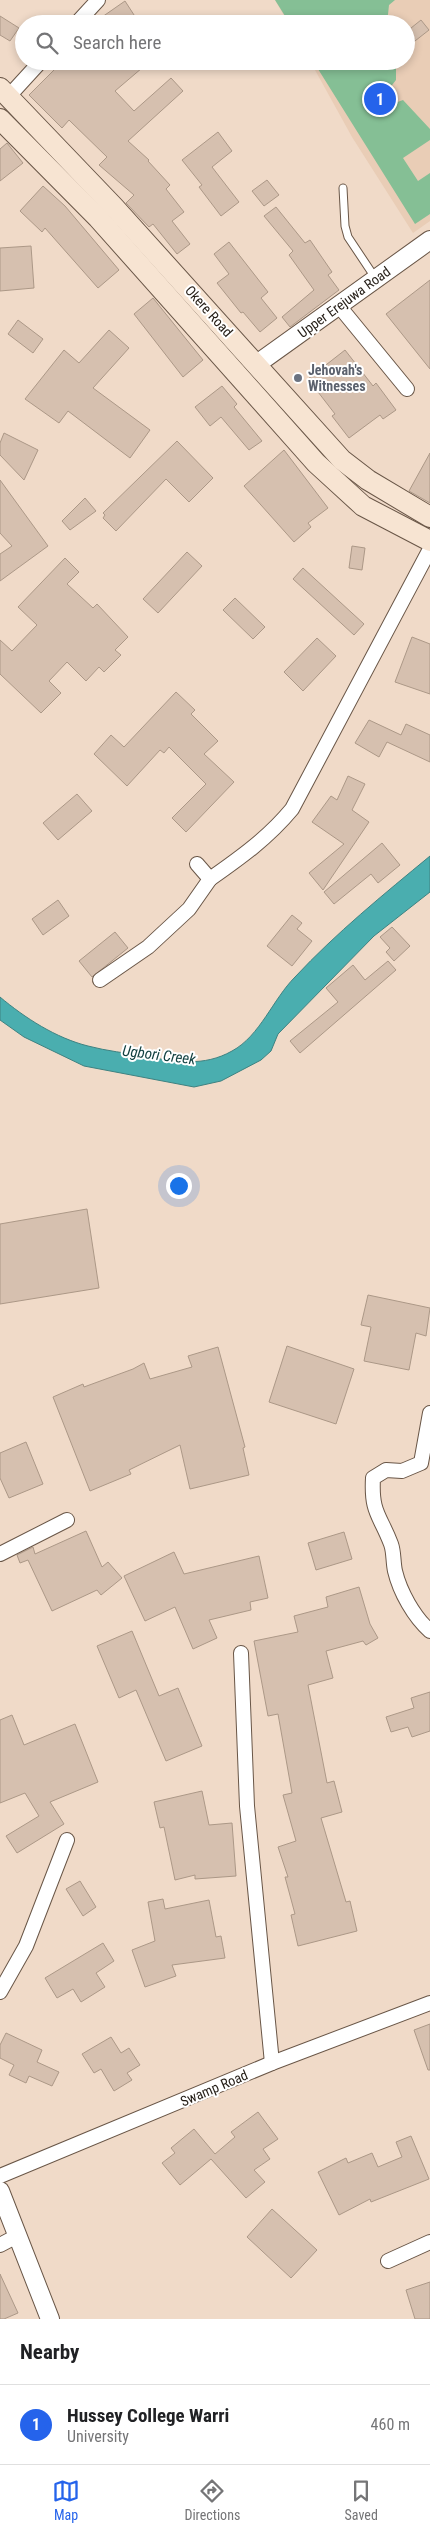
<!DOCTYPE html>
<style>
:root{--surface:#fff;--page:#f2f2f2;--text:#202124;--muted:#757577;--line:#e0e0e0;--accent:#2563eb}
body{margin:0;font-family:"Roboto Condensed",sans-serif;background:var(--page);color:var(--text)}
.you{position:absolute;left:178px;top:1185px;width:18px;height:18px;margin:-12px;border:4px solid #fff;border-radius:50%;background:#1a73e8;box-shadow:0 0 0 8px #1a73e833}
.badge{display:grid;place-items:center;width:32px;height:32px;border-radius:50%;background:var(--accent);color:#fff;font-size:16px;font-weight:700}
.pin{position:absolute;translate:-50% -50%;border:2px solid #fff;box-shadow:0 1px 5px #0006}
.list{margin:0;padding:0;list-style:none}
h2{display:flex;justify-content:space-between;align-items:center;height:65px;margin:0;padding:0 20px;font-size:21px}
h2 small{font-size:16px;font-weight:400;color:var(--muted)}
.list li{display:grid;grid-template-columns:32px 1fr auto;gap:15px;align-items:center;box-sizing:border-box;height:80px;padding:0 20px;border-top:1px solid var(--line)}
.list b{display:block;font-size:19px;white-space:nowrap}
.list p{margin:0;font-size:16px;white-space:nowrap;color:var(--muted)}
.list em{font-size:16px;font-style:normal;color:var(--muted)}
.icon{flex:none;width:28px;height:28px;fill:none;stroke:currentColor;stroke-width:2;stroke-linecap:round;stroke-linejoin:round}
.map{position:relative;flex:none;width:430px;height:2319px;overflow:hidden}
.search{position:absolute;background:var(--surface);box-shadow:0 2px 8px #0003;left:15px;right:15px;top:15px;height:55px;display:flex;align-items:center;gap:12px;box-sizing:border-box;padding:0 18px;border-radius:28px;color:var(--muted);font-size:19px}
.sheet{height:145px;background:var(--surface)}
nav{display:flex;justify-content:space-around;align-items:center;box-sizing:border-box;height:70px;border-top:1px solid var(--line);background:var(--surface);font-size:14px;color:var(--muted)}
nav a{display:grid;justify-items:center;gap:2px}
nav .on{color:var(--accent)}
.map>svg:first-child{display:block}
</style>
<div class="map">
<svg width="430" height="2319" viewBox="0 0 430 2319">
<rect width="100%" height="100%" fill="#f0dac8"/>
<polygon fill="#e9cdb6" points="275,0 430,0 430,221 413,233 352,137 310,61 406,61 406,24 289,24"/>
<g fill="#85bf95">
<polygon points="275,0 395,0 389,5 387,24 290,24"/>
<polygon points="313,61 396,61 396,80 382,98 387,106 403,100 430,129 430,140 403,158 418,181 430,173 430,214 415,224"/>
</g>
<path fill="#4aaeaf" stroke="#3e8281" d="M430 856V892L374 936 278 1034 271 1051 261 1060 221 1081 194 1087 84 1066 24 1037 0 1020V997C25 1018 56 1038 88 1046 107 1051 126 1053 144 1056 175 1062 204 1067 232 1051 260 1036 273 999 295 977 336 933 384 894 430 856Z"/>
<g fill="#d6c0af" stroke="#ac9887">
<polygon points="125,1 136,18 129,24 92,24"/>
<polygon points="0,16 19,28 10,41 0,35"/>
<polygon points="421,20 429,30 406,48 406,32"/>
<polygon points="63,61 136,61 142,68 115,91 134,111 171,78 183,91 128,141 149,160 148,161 170,185 166,189 184,212 172,221 190,244 177,254 153,224 149,227 126,203 134,195 99,165 107,157 69,120 62,128 29,95"/>
<polygon points="218,132 232,151 212,167 239,202 221,216 199,187 202,185 182,160"/>
<polygon points="7,143 23,163 0,181 0,149"/>
<polygon points="267,180 279,195 264,206 252,191"/>
<polygon points="43,186 65,206 119,270 98,288 45,228 42,232 20,211"/>
<polygon points="276,207 305,243 310,240 332,272 328,275 339,290 290,327 282,317 314,290 289,255 293,251 264,216"/>
<polygon points="229,242 268,292 261,298 277,318 260,332 243,312 241,313 217,283 229,274 214,254"/>
<polygon points="31,246 34,288 0,291 0,248"/>
<polygon points="430,280 430,369 386,314"/>
<polygon points="153,298 203,360 183,377 134,314"/>
<polygon points="18,320 43,339 33,353 8,334"/>
<polygon points="109,330 129,348 93,388 150,430 130,458 68,411 59,423 25,399 64,350 79,363"/>
<polygon points="345,350 373,386 376,383 396,410 383,419 380,415 349,438 332,416 335,414 308,379"/>
<polygon points="222,386 237,404 234,407 262,441 249,450 221,417 210,426 195,407"/>
<polygon points="4,433 38,450 24,480 0,455 0,443"/>
<polygon points="177,441 213,478 189,502 166,479 116,531 103,518 105,515 103,513"/>
<polygon points="284,450 328,508 308,523 311,527 294,542 244,486"/>
<polygon points="430,453 430,503 409,491"/>
<polygon points="0,480 48,546 0,581 0,554 12,546 0,533"/>
<polygon points="85,498 96,511 70,530 62,521"/>
<polygon points="352,546 365,548 362,570 349,568"/>
<polygon points="187,552 202,566 158,613 143,599"/>
<polygon points="65,558 79,572 67,584 93,608 97,604 128,637 115,650 121,655 104,672 99,667 86,681 67,662 49,681 61,693 41,713 0,674 0,640 12,651 37,625 18,607"/>
<polygon points="303,568 364,624 354,635 293,579"/>
<polygon points="235,598 265,627 253,639 223,610"/>
<polygon points="412,637 430,644 430,694 395,682"/>
<polygon points="317,638 336,656 303,691 284,672"/>
<polygon points="176,692 195,710 191,714 218,741 204,754 234,782 186,832 172,818 206,784 169,747 164,753 160,750 127,786 94,754 111,735 124,747"/>
<polygon points="369,720 401,735 406,724 430,735 430,762 387,742 379,757 355,743"/>
<polygon points="348,776 365,784 352,810 369,822 323,890 309,873 344,844 312,822 331,796 337,800"/>
<polygon points="77,794 92,811 58,840 43,823"/>
<polygon points="382,843 400,865 378,883 371,874 334,904 324,892"/>
<polygon points="58,900 69,916 43,935 32,919"/>
<polygon points="292,915 302,923 297,929 312,941 292,966 267,946"/>
<polygon points="392,927 410,946 394,961 386,952 390,948 380,937"/>
<polygon points="115,932 128,948 92,977 79,961"/>
<polygon points="388,961 396,970 300,1053 290,1041 338,1002 326,988 353,965 365,980"/>
<polygon points="87,1209 99,1288 0,1304 0,1224"/>
<polygon points="368,1295 430,1308 426,1336 416,1333 409,1370 364,1361 371,1327 361,1325"/>
<polygon points="287,1346 354,1369 336,1424 269,1402"/>
<polygon points="218,1347 245,1447 243,1448 249,1475 190,1489 180,1445 129,1470 131,1474 90,1491 53,1397 83,1384 84,1387 133,1369 144,1363 150,1379 192,1367 188,1356"/>
<polygon points="26,1442 43,1484 9,1498 0,1478 0,1453"/>
<polygon points="86,1531 102,1567 108,1562 122,1578 101,1595 97,1590 52,1611 28,1560 20,1563 17,1555 33,1547 35,1554"/>
<polygon points="344,1532 352,1559 316,1570 308,1543"/>
<polygon points="174,1552 184,1574 259,1556 268,1598 250,1602 251,1610 209,1620 217,1638 193,1649 175,1607 145,1621 124,1576"/>
<polygon points="359,1587 370,1624 378,1638 366,1645 363,1641 326,1651 333,1678 308,1685 327,1783 334,1781 342,1812 321,1818 346,1902 350,1901 357,1931 298,1946 291,1915 295,1914 285,1877 288,1877 278,1847 296,1841 283,1795 292,1793 278,1714 268,1716 254,1641 298,1632 294,1616 328,1607 326,1597"/>
<polygon points="132,1631 159,1696 178,1688 202,1746 166,1761 136,1690 119,1698 97,1646"/>
<polygon points="430,1692 430,1731 412,1737 408,1727 391,1732 386,1717 414,1708 411,1698"/>
<polygon points="12,1715 24,1745 75,1724 98,1782 50,1802 64,1824 17,1853 6,1836 39,1816 25,1793 0,1803 0,1720"/>
<polygon points="202,1791 209,1825 232,1823 236,1876 195,1879 195,1875 175,1880 164,1827 160,1828 154,1802"/>
<polygon points="80,1881 96,1907 83,1916 66,1889"/>
<polygon points="163,1899 165,1909 209,1900 216,1937 221,1936 225,1958 172,1965 176,1976 145,1987 132,1950 155,1941 148,1902"/>
<polygon points="103,1943 114,1961 96,1973 105,1987 81,2002 73,1989 57,1998 45,1978"/>
<polygon points="430,2024 430,2070 428,2070 414,2030"/>
<polygon points="6,2033 42,2050 37,2062 59,2072 52,2086 29,2076 26,2083 9,2075 14,2065 0,2058 0,2045"/>
<polygon points="111,2037 121,2053 129,2048 140,2065 127,2073 132,2080 114,2091 101,2069 94,2073 82,2054"/>
<polygon points="258,2112 278,2139 263,2149 270,2159 254,2170 265,2182 246,2198 211,2159 180,2185 162,2163 175,2153 171,2148 194,2129 215,2154 235,2137 231,2132"/>
<polygon points="411,2136 429,2179 371,2202 370,2199 339,2215 318,2172 346,2158 348,2163 372,2153 378,2167 402,2157 396,2142"/>
<polygon points="272,2209 317,2250 291,2278 247,2237"/>
<polygon points="0,2274 18,2313 4,2319 0,2319"/>
<polygon points="430,2282 430,2319 415,2319 406,2290"/>
</g>
<g fill="none" stroke-linecap="round" stroke-linejoin="round">
<defs>
<polyline id="service" points="343,188 345,226 348,237 376,279"/>
<g id="minor">
<polyline points="76,24 98,0"/>
<polyline points="9,96 41,61"/>
<polyline points="339,306 407,389"/>
<path d="M197 864 210 879C240 858 268 838 292 809L430 549"/>
<polyline points="100,980 148,947 189,909 210,879"/>
<path d="M430 1413 421 1463 402 1471 386 1470 373 1478C371 1513 380 1515 391 1544 394 1552 393 1562 395 1571 400 1592 414 1617 430 1631"/>
<polyline points="0,1554 67,1520"/>
<polyline points="241,1653 247,1806 272,2063"/>
<polyline points="0,1992 26,1946 67,1840"/>
<polyline points="0,2176 272,2063 430,2003"/>
<polyline points="0,2245 17,2236"/>
<polyline points="388,2261 430,2242"/>
</g>
<g id="tertiary">
<polyline points="257,364 430,240"/>
<polyline points="0,2191 50,2319"/>
</g>
<g id="secondary">
<polyline points="0,88 114,207 342,460 368,480 430,517"/>
<polyline points="0,119 98,218 316,463 363,506 430,541"/>
</g>
</defs>
<use href="#service" stroke="#695647" stroke-width="9"/>
<use href="#minor" stroke="#695647" stroke-width="16"/>
<use href="#tertiary" stroke="#695647" stroke-width="20"/>
<use href="#secondary" stroke="#695647" stroke-width="22"/>
<use href="#service" stroke="#fff" stroke-width="7"/>
<use href="#minor" stroke="#fff" stroke-width="14"/>
<use href="#tertiary" stroke="#fff" stroke-width="18"/>
<use href="#secondary" stroke="#f7e4d2" stroke-width="20"/>
</g>
<circle fill="#6b7280" stroke="#fff" stroke-width="2" cx="298" cy="378" r="5"/>
<g text-anchor="middle" stroke-width="4" stroke-linejoin="round" paint-order="stroke">
<g font-size="14" fill="#231c15" stroke="#fff">
<text transform="translate(344 302) rotate(-36)" y="5">Upper Erejuwa Road</text>
<text transform="translate(209 311) rotate(48)" y="5">Okere Road</text>
<text transform="translate(214 2088) rotate(-23)" y="5">Swamp Road</text>
</g>
<g font-size="14" font-weight="bold" fill="#5b616d" stroke="#fff" text-anchor="start">
<text x="308" y="375">Jehovah's<tspan x="308" dy="16">Witnesses</tspan></text>
</g>
<g font-size="15" font-style="italic" fill="#124141" stroke="#fff">
<text transform="translate(159 1055) rotate(7)" y="5">Ugbori Creek</text>
</g>
</g>
</svg>
<div class="you"></div>
<div class="pin badge" style="left:380px;top:99px">1</div>
<div class="search"><svg class="icon" aria-label="search" viewBox="0 0 24 24"><circle cx="10" cy="10" r="6"/><path d="M15 15l6 6"/></svg>Search here</div>
</div>
<section class="sheet">
<h2>Nearby<small></small></h2>
<ul class="list">
<li><span class="badge">1</span><div><b>Hussey College Warri</b><p>University</p></div><em>460 m</em></li>
</ul>
</section>
<nav>
<a class="on"><svg class="icon" aria-label="map" viewBox="0 0 24 24"><path d="M3 6l6-2 6 2 6-2v14l-6 2-6-2-6 2zM9 4v14M15 6v14"/></svg>Map</a>
<a><svg class="icon" aria-label="directions" viewBox="0 0 24 24"><path d="M12 3l9 9-9 9-9-9zM9 14v-3h6M13 9l2 2-2 2"/></svg>Directions</a>
<a><svg class="icon" aria-label="saved" viewBox="0 0 24 24"><path d="M7 4h10v16l-5-4-5 4z"/></svg>Saved</a>
</nav>
